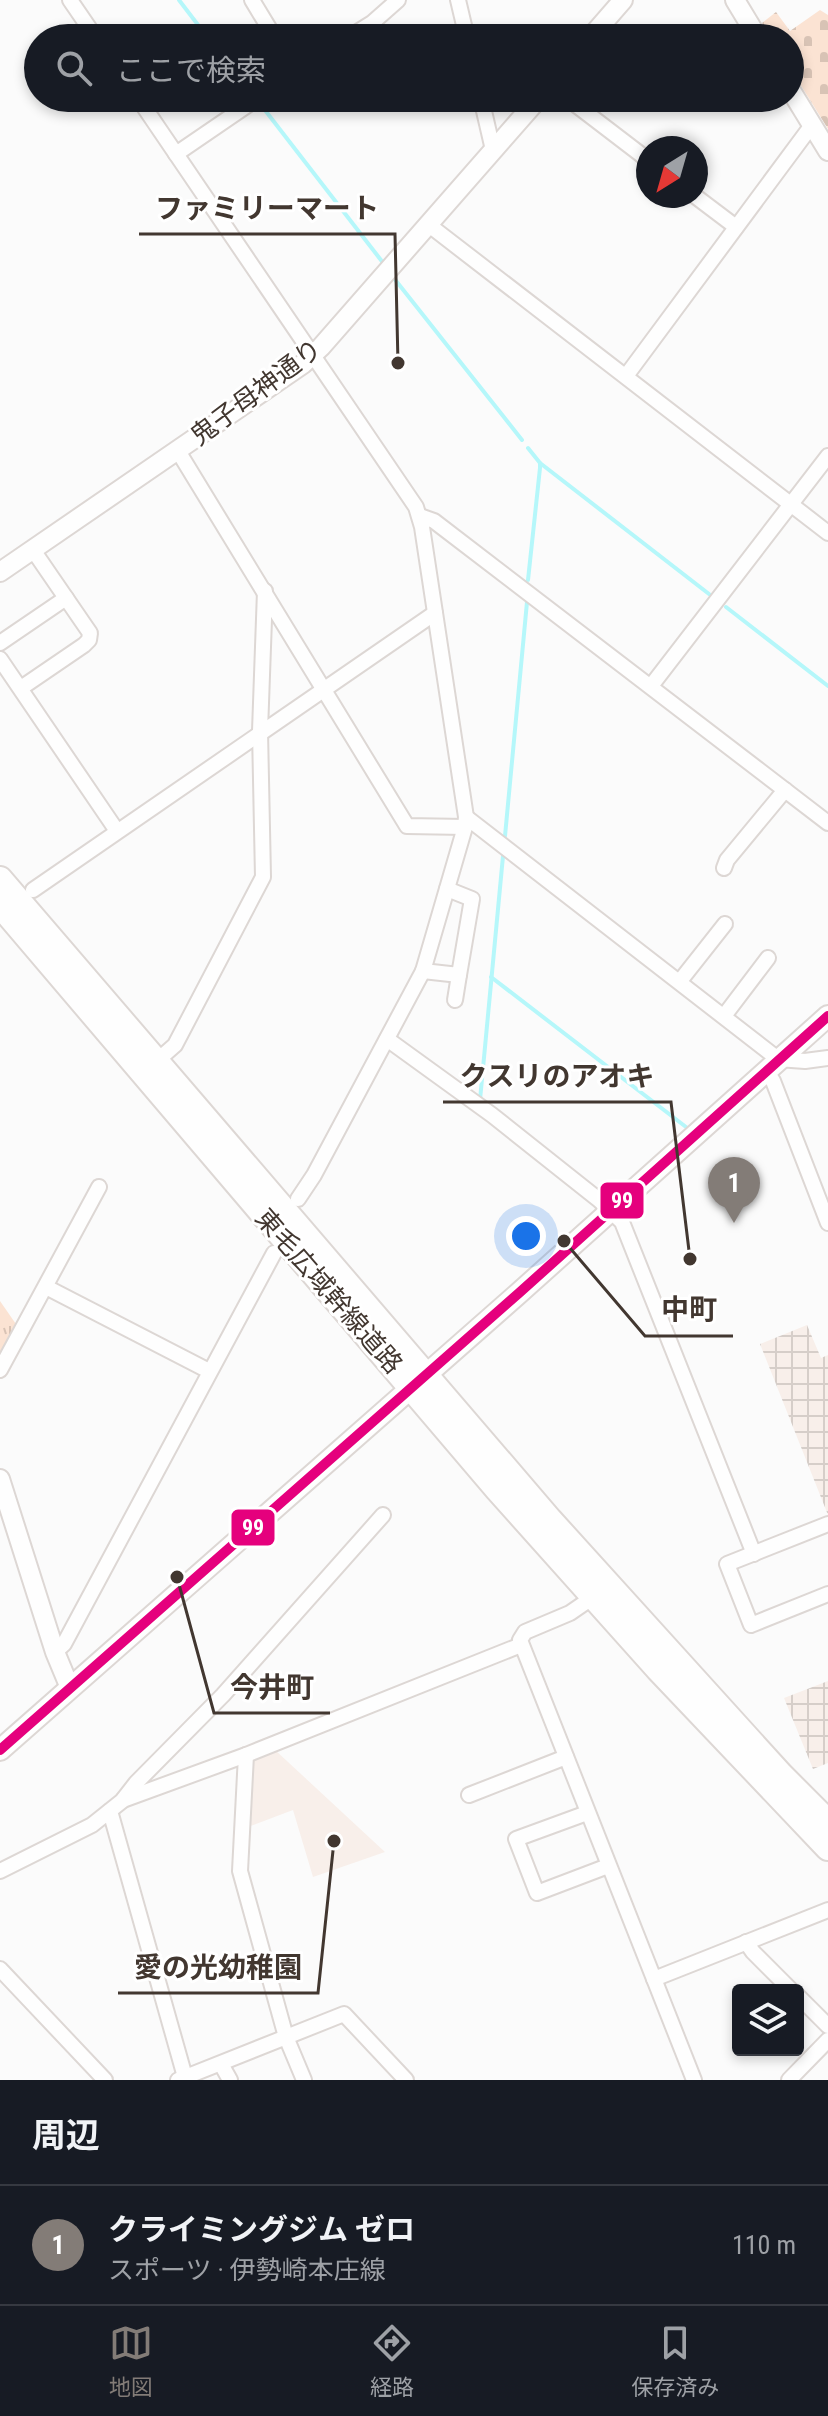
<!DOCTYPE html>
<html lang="ja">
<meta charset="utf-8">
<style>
:root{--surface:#171b24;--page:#20242c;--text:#f1f3f6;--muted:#9ea1a6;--line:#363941;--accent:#837c77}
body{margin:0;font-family:"Roboto Condensed","Noto Sans JP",sans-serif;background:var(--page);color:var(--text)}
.controls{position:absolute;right:24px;bottom:24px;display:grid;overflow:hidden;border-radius:8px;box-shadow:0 4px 12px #0003}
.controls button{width:72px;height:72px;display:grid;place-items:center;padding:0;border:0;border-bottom:2px solid var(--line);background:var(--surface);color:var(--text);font:40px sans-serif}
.compass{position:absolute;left:636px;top:136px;width:72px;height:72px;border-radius:50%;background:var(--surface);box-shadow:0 4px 12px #0003;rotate:217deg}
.you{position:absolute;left:526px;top:1236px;width:28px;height:28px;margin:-20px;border:6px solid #fff;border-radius:50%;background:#1a73e8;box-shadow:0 0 0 12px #1a73e833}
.badge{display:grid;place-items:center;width:52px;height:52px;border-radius:50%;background:var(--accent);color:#fff;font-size:26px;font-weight:700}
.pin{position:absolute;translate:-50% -66px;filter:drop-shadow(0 2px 4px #0008)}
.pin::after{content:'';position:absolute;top:42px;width:28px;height:24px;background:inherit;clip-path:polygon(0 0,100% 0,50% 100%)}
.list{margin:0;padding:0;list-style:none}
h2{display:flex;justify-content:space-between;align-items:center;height:104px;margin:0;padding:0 32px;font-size:34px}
h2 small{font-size:26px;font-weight:400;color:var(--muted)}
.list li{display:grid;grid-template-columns:52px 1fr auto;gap:24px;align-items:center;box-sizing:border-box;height:120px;padding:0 32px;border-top:2px solid var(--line)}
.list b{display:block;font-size:30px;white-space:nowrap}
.list p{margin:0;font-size:26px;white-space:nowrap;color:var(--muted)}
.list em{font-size:26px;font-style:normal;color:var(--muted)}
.icon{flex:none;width:44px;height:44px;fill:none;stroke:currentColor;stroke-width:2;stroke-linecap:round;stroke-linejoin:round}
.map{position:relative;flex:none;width:828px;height:2080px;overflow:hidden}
.search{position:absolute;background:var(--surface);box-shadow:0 4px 12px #0003;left:24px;right:24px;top:24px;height:88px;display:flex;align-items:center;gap:20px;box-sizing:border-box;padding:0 28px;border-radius:44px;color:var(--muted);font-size:30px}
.sheet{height:224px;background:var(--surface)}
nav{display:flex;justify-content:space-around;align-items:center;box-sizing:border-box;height:112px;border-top:2px solid var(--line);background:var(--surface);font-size:22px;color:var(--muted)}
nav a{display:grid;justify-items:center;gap:4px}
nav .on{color:var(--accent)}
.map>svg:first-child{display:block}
</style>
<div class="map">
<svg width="828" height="2080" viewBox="0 0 828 2080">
<defs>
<pattern id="industrial-grid" width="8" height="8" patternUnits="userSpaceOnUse" patternTransform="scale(2)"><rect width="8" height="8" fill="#f8efea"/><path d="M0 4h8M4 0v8" fill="none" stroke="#d6cec9"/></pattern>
<pattern id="cemetery-stones" width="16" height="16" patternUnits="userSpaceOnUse" patternTransform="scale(2)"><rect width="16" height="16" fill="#fbe3d3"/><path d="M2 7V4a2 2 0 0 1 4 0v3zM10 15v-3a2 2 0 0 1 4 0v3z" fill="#d8c3b5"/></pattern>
<pattern id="park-tufts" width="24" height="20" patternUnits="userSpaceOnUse" patternTransform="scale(2)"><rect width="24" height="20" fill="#fbe3d3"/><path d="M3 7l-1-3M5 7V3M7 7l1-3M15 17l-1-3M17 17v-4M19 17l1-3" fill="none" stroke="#d8c3b5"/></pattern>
</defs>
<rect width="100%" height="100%" fill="#fbfbfb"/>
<polygon fill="#f8efea" points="274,1749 385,1852 313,1877 293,1810 248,1827 253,1762 257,1757"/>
<g fill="url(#industrial-grid)">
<polygon points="807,1325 821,1358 828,1355 828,1515 760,1344"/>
<polygon points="828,1681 828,1763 813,1769 784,1698"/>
</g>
<polygon fill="url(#cemetery-stones)" points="820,10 828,15 828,129 790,68 790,38 771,38 762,23 776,12 790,31"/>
<polygon fill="url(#park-tufts)" points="0,1301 18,1327 0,1358"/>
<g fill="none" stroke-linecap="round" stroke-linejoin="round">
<g stroke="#b5f7fa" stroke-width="4">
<polyline points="179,0 208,38"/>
<polyline points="261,105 384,264"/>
<polyline points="393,277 522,440"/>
<polyline points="528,448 540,463 540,468 528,580"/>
<polyline points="540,463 709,594"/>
<polyline points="726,607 828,686"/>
<polyline points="505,836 527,602"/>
<polyline points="491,977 686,1127"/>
<polyline points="480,1100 503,856"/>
</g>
<defs>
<g id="street">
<polyline points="70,0 96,38"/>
<polyline points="252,0 275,38"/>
<polyline points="458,0 467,38"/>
<polyline points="348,38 372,23 398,0"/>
<polyline points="138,98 416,507 422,527 466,817 465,827 423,971 314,1175 298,1199"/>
<polyline points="481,98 493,150"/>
<polyline points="567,98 648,160"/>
<polyline points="176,154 258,98"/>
<polyline points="695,196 736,227"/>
<polyline points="429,225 828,533"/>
<polyline points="626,376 812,125"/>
<polyline points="178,451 407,826 465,827"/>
<polyline points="420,516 434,521 828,823"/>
<polyline points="0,643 66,598"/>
<polyline points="0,659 117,831"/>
<polyline points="651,686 828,456"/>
<polyline points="21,688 84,645 89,640 90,633 33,550"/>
<polyline points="466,817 778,1059 805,1061 828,1058"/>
<polyline points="724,868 727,860 785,790"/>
<polyline points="33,890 435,613"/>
<polyline points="423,971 459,975 472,899 447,889"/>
<polyline points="680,981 725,924"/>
<polyline points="455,1000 459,975"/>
<polyline points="724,1016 768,958"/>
<polyline points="387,1039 492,1115 599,1200 622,1222 754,1554"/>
<polyline points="158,1060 175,1045 263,877 260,731 265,591"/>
<polyline points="766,1070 773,1081 828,1223"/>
<polyline points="46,1287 209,1371"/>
<polyline points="0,1370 99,1187"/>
<polyline points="828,1524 727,1564 751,1625 828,1594"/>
<polyline points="599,1593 570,1613 525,1632 520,1640 694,2080"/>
<polyline points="55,1652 64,1644 274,1253"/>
<polyline points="246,1755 240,1871 286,2037 304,2080"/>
<polyline points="469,1795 566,1757"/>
<polyline points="123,1800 246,1755 521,1645"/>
<polyline points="110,1811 185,2077"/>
<polyline points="587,1813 516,1839 537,1893 608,1866"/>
<polyline points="0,1871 92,1825 122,1801 136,1783 223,1695 383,1515"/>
<polyline points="746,1942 753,1952 791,1990"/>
<polyline points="0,1969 105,2080"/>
<polyline points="654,1979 828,1910"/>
<polyline points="798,1996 828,2026"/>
<polyline points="221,2064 230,2080"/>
<polyline points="178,2080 344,2014 406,2080"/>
<polyline points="789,2080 828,2040"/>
</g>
<g id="secondary">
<polyline points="735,0 758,38"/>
<polyline points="590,38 623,0"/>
<polyline points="790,89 828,151"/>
<polyline points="0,572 303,364 321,347 539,98"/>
<polyline points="0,1479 55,1652 70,1688"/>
</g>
<polyline id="primary" points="0,1750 519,1293 828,1016"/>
<g id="highway">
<polyline points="0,879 550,1520 781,1775 828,1822"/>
<polyline points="0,905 497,1489 658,1669 828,1848"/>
</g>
</defs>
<use href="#street" stroke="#ddd7d4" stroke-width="18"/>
<use href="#secondary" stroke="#ddd7d4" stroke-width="22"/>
<use href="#primary" stroke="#ddd7d4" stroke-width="24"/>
<use href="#highway" stroke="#ddd7d4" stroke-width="28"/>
<use href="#street" stroke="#fefefe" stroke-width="14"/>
<use href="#secondary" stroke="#fefefe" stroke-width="18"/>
<use href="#primary" stroke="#fefefe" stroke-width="20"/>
<use href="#highway" stroke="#fefefe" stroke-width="24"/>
<defs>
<polyline id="bus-1" points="0,1750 519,1293 828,1016"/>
</defs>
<use href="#bus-1" stroke="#fff" stroke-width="16"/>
<use href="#bus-1" stroke="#e5007d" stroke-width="10"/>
</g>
<g text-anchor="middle" stroke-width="6" stroke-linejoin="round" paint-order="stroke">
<g font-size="26" fill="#423730" stroke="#fff">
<text transform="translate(256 392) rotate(-37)" y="9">鬼子母神通り</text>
<text transform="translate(329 1291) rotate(49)" y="9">東毛広域幹線道路</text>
</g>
</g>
<path fill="none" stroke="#423730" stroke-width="3" d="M398 363L395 234H139M690 1259L671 1102H443M564 1241L645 1336H733M177 1577L214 1713H330M334 1841L318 1993H118"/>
<g fill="#423730" stroke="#fff" stroke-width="3">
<circle cx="398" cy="363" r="8"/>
<circle cx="690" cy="1259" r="8"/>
<circle cx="564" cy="1241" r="8"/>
<circle cx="177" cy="1577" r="8"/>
<circle cx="334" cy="1841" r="8"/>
</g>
<g font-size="28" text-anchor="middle" font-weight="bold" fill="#423730" stroke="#fff" stroke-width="6" stroke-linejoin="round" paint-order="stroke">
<text x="267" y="218">ファミリーマート</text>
<text x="557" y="1086">クスリのアオキ</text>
<text x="689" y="1319">中町</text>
<text x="272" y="1697">今井町</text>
<text x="218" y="1977">愛の光幼稚園</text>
</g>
<g stroke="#fff" stroke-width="3">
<rect x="599" y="1181" width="46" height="39" rx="8" fill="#e5007d"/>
<rect x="230" y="1508" width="46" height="39" rx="8" fill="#e5007d"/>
</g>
<g font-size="22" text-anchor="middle" font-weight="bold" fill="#fff">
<text x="622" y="1208">99</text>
<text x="253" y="1535">99</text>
</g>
</svg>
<div class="controls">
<button><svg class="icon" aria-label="layers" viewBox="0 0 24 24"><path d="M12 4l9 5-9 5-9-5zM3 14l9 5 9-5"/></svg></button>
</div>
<svg class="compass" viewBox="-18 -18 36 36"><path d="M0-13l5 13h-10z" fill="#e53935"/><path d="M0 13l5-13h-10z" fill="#9ea1a6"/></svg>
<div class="you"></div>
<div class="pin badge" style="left:734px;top:1223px">1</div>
<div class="search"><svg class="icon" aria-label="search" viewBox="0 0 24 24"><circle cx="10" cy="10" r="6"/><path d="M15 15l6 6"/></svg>ここで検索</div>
</div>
<section class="sheet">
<h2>周辺<small></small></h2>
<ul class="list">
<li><span class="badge">1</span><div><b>クライミングジム ゼロ</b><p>スポーツ · 伊勢崎本庄線</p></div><em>110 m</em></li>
</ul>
</section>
<nav>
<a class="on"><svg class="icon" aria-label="map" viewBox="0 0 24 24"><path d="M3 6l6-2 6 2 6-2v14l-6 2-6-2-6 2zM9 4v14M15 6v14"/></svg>地図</a>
<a><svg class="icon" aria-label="directions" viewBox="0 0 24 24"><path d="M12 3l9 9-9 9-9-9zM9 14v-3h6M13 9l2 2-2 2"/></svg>経路</a>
<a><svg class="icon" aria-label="saved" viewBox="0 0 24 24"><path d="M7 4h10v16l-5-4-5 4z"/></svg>保存済み</a>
</nav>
